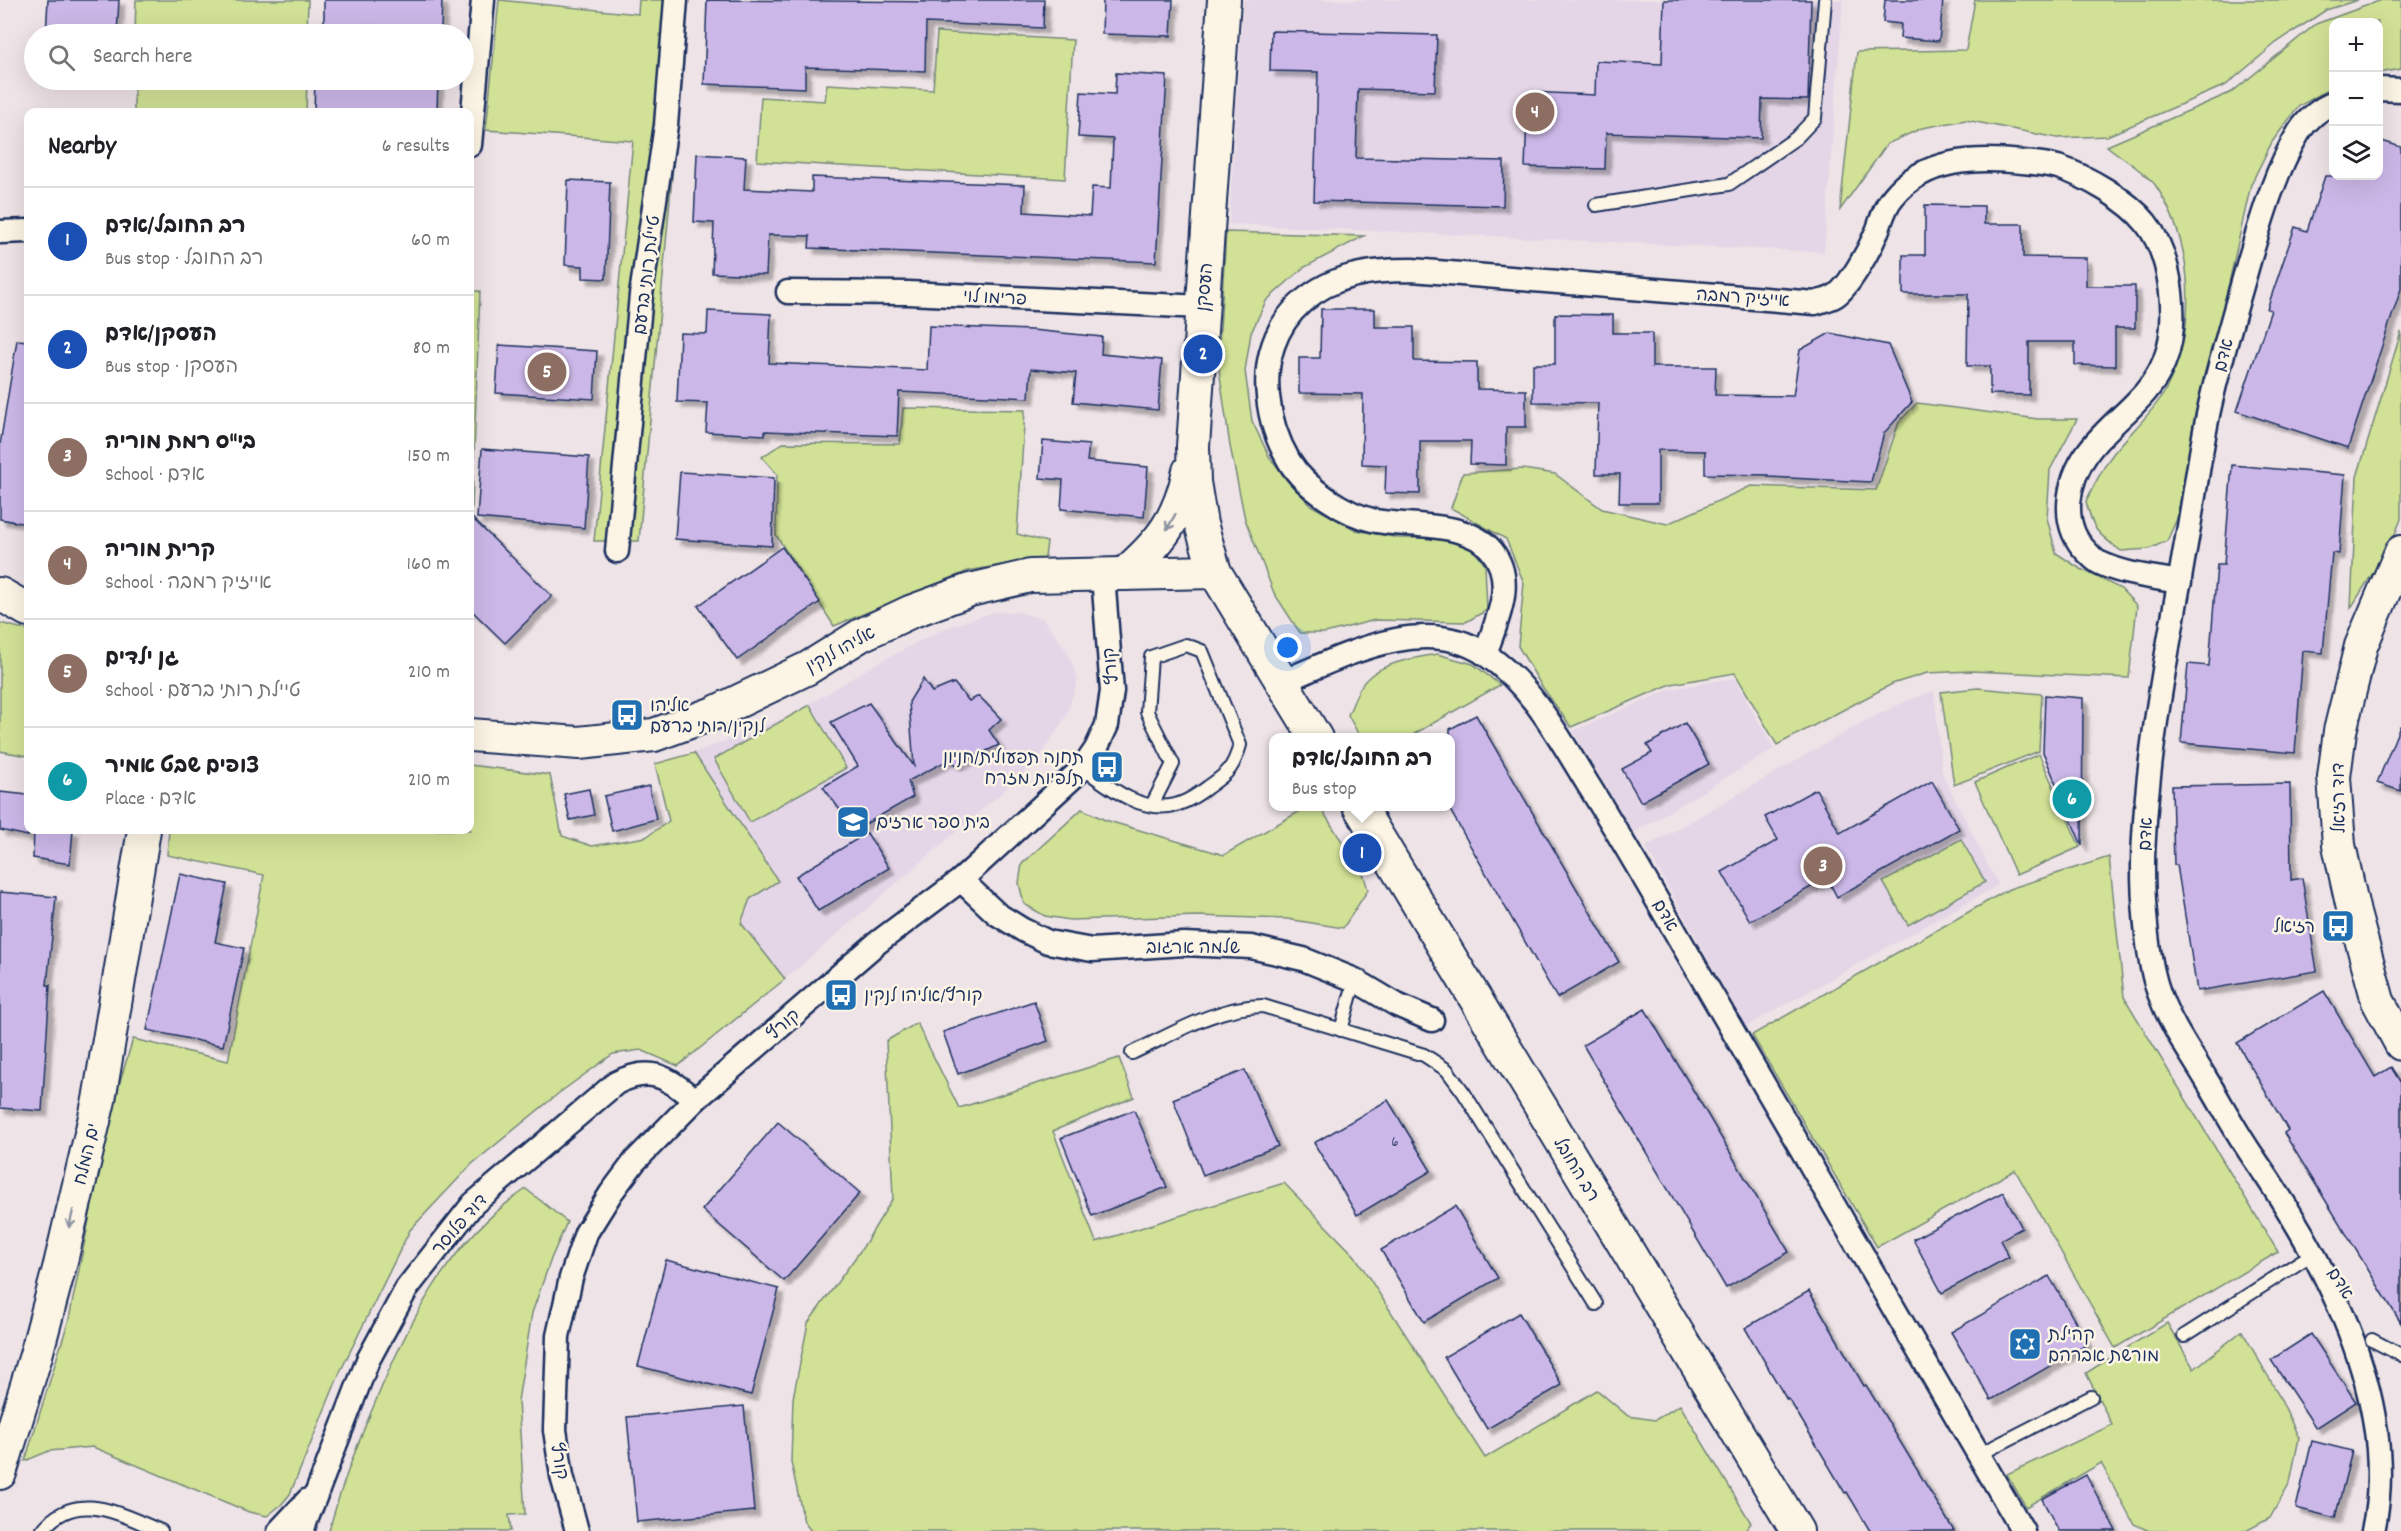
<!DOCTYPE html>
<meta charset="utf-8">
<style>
:root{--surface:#fff;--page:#f6f6f6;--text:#202124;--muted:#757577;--line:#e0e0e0;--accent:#db2777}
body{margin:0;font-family:Dekko,"Playpen Sans Hebrew",sans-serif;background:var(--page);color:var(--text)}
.controls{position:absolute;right:18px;top:18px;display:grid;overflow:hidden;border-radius:12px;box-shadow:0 6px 24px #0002}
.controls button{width:54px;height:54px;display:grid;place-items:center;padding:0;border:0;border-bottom:2px solid var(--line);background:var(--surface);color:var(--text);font:30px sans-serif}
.you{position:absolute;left:1288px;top:648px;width:21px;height:21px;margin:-15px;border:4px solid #fff;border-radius:50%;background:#1a73e8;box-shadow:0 0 0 9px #1a73e833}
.badge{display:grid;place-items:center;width:39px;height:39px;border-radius:50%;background:var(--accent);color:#fff;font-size:20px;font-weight:700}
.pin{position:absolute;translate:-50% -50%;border:3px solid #fff;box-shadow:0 2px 6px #0006}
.popup{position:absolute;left:1269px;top:733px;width:186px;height:78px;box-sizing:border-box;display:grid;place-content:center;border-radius:12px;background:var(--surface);filter:drop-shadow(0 2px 4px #0005);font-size:20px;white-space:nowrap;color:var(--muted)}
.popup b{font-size:22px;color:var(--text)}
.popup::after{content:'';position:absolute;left:50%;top:100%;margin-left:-12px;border:12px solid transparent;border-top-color:var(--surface)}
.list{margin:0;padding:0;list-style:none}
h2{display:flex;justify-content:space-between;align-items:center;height:78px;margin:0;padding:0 24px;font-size:26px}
h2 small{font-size:20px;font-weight:400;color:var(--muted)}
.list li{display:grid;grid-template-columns:39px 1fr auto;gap:18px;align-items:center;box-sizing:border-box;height:108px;padding:0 24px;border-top:2px solid var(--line)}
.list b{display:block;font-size:22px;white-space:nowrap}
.list p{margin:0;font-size:20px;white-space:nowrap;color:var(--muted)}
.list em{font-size:20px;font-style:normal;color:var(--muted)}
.icon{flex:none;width:33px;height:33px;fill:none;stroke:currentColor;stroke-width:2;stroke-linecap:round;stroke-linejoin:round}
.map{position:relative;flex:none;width:2401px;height:1531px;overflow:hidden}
.search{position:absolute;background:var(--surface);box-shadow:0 6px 24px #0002;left:24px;top:24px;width:450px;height:66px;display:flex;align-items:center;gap:15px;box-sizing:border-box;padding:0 21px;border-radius:33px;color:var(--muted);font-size:22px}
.panel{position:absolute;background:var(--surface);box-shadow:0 6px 24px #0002;left:24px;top:108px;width:450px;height:726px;border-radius:12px}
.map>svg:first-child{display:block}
</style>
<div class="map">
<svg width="2401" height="1531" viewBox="0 0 2401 1531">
<defs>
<filter id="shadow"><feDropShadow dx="5.5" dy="5.5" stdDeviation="1.5" flood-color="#0004"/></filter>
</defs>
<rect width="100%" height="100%" fill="#eee3e6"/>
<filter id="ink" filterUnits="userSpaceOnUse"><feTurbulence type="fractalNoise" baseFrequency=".0167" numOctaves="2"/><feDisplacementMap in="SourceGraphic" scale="12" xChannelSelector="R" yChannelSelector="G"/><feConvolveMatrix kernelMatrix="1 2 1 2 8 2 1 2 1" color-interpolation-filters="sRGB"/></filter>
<g filter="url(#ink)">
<g fill="#e4d6e7">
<polygon points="1243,0 1843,0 1824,252 1229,224"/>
<polygon points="994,612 1017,612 1043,619 1066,650 1078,679 1066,716 1036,763 785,979 741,923 750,899 777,881 694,753 790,716 874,665 943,629"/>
<polygon points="1734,678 1774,749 1633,833 1573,731 1671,689"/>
<polygon points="1934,691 1942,773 1998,885 1745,1027 1646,847 1865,721 1904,702"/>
</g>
<g fill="#d1e296" stroke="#76887a" stroke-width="1.5">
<polygon points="136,0 308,0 307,34 135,34"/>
<polygon points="499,0 638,14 639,0 688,0 639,541 594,541 633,141 486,130"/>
<polygon points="1975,0 2358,0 2326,10 2276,43 2226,85 2107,136 2057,138 1966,120 1922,128 1887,144 1840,210 1857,52 1966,50"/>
<path d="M2382 0H2401V69L2379 73 2378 22H2334L2333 87 2299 106 2272 142 2251 184 2176 521 2167 541 2149 549 2121 551C2097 533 2093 531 2086 501 2094 486 2102 468 2113 454 2127 436 2155 410 2165 391 2198 328 2195 246 2156 186 2147 173 2120 157 2107 146L2232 92 2316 24Z"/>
<polygon points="937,32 1073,40 1065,179 757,161 761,97 825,101 827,84 933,90"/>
<polygon points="134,80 307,80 306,112 134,112"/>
<polygon points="1226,232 1364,236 1303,268 1266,301 1251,333 1245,371 1252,421 1270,458 1310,505 1356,530 1399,538 1450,538 1473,549 1485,565 1487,610 1466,622 1375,620 1325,633 1300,633 1274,593 1245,519 1230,446 1218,362"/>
<polygon points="470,291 480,291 472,507 470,510"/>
<polygon points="2401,332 2401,519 2391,544 2351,608 2357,477"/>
<polygon points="1917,403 2038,419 2077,419 2050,470 2047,518 2056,553 2079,568 2121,589 2137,606 2129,678 1971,671 1927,673 1892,684 1777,745 1735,673 1671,684 1571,727 1541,685 1518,646 1524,583 1506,539 1451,508 1463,473 1523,469 1555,474 1602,509 1667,524 1751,486 1876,490 1899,422"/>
<polygon points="903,408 1025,410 1017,534 1047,542 1044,564 1013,563 968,571 834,626 776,535 777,474 762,457 783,443 900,444"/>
<polygon points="0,623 28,630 28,756 0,751"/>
<path d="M1437 654 1473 664 1500 685 1409 737H1360L1348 715C1352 707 1355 697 1360 688 1374 663 1411 659 1437 654Z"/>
<polygon points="1978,688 2042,694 2039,751 1954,785 1941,692"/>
<polygon points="810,705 846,768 750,822 714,759"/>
<polygon points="694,753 778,881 750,899 741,923 785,979 678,1066 641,1050 613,1054 559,1093 472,1164 410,1230 340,1372 290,1494 281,1505 267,1516 249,1512 93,1447 49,1451 25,1461 69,1319 111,1111 133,1039 228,1061 264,875 167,855 169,830 470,830 470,765 550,775 562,836 592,846 646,837 669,821 655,764"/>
<polygon points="2039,754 2080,847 2016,875 1975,782"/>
<polygon points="1320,807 1364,876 1368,890 1343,928 1287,919 1198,916 1070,920 1045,916 1024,904 1019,883 1022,864 1082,809 1105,820 1224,855 1307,807"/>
<polygon points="1961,839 1985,882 1908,925 1883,882"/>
<polygon points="2109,857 2124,997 2278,1252 2115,1348 2015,1170 1877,1247 1752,1035 2009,889"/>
<polygon points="917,1023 959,1108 1119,1058 1134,1097 1053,1131 1096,1242 1284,1183 1355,1256 1485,1458 1597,1390 1628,1416 1655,1420 1680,1405 1751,1523 1745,1531 811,1531 804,1522 791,1462 793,1398 808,1323 863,1247 893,1198 886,1041"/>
<path d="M526 1189 567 1222 551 1259 532 1313 518 1401 525 1514 509 1515 511 1531H329C340 1490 355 1450 372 1410 406 1327 448 1241 526 1189Z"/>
<polygon points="2167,1323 2194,1369 2242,1331 2276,1390 2299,1438 2290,1482 2270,1518 2246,1531 2149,1531 2134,1524 2101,1463 2026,1507 2007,1474 2112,1425 2086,1373"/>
</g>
<g fill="#ccb8e8" stroke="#1b2f5e" stroke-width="1.5" filter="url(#shadow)">
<polygon points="48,0 119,0 117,34 46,34"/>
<polygon points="324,0 442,0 441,28 324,24"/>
<polygon points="707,0 950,2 950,0 1044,0 1043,28 926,23 925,71 805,67 805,88 704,84"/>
<polygon points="1103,0 1173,0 1171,36 1102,34"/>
<polygon points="1664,0 1811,0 1808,100 1762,99 1761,138 1606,133 1605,169 1525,167 1528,92 1595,95 1596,61 1662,64"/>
<polygon points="1885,0 1943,0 1939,41 1900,38 1901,24 1883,22"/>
<polygon points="1271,31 1437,35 1435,91 1358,89 1356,158 1504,161 1503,206 1314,201 1318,72 1270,71"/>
<polygon points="1116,73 1167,76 1156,262 809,248 810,236 768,235 766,275 712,273 714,223 694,222 697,154 746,157 744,189 812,192 812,177 1025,185 1024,212 1090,216 1092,187 1111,188 1113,139 1078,137 1081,92 1115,94"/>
<polygon points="315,80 438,80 437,112 314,112"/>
<polygon points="2379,140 2401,147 2401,289 2348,448 2237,411 2271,310 2267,309 2295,227 2307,231 2325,176 2379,176"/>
<polygon points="568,180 610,182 606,279 583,278 583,266 565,265"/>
<polygon points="1925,205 1984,206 1984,224 2023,224 2023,257 2086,258 2086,286 2135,286 2135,328 2115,328 2115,366 2075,365 2075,342 2029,342 2029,395 1990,394 1990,366 1967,366 1968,294 1903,294 1903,255 1925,255"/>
<polygon points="1321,309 1375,309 1375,327 1414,327 1414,361 1477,362 1477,389 1526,390 1526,427 1506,427 1506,465 1470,464 1471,441 1420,441 1420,494 1385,493 1386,465 1362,464 1363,394 1299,393 1299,358 1320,358"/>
<polygon points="708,311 771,314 769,363 927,370 929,326 1032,330 1102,337 1101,354 1162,360 1158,410 1073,402 1076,373 1031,369 1029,398 899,392 897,436 765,431 765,435 706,432 708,403 677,402 680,333 707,334"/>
<polygon points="1555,314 1613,315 1613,333 1652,333 1652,367 1716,367 1715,395 1793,396 1800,350 1830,333 1888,345 1912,402 1884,433 1871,482 1768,477 1768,475 1705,474 1705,451 1658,450 1658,503 1619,503 1620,474 1596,474 1598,403 1533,402 1533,364 1555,364"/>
<polygon points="17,340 28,341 28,524 0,519 0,445"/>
<polygon points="499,345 597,351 594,399 496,393"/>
<polygon points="1043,441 1089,445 1087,461 1148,467 1144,517 1061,509 1063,480 1040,478"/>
<polygon points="482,449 589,457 584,528 477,518"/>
<polygon points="2232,465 2345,475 2339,554 2332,553 2323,653 2303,651 2295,753 2181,743 2188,664 2209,666 2217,565 2224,565"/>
<polygon points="680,472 774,478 772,546 675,539"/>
<polygon points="470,516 552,596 505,643 470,609"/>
<polygon points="782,547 820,602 737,660 698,606"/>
<polygon points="923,679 932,692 954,683 969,701 979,696 1001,719 989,730 999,745 957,765 948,760 908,781 913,797 855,830 823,787 858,766 831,722 869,703 914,766 909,702"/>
<polygon points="2045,695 2083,698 2082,846 2043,752"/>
<polygon points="1476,715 1619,962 1557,998 1450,810 1450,729"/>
<polygon points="1685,723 1709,764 1641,802 1622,769 1652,753 1647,745"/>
<polygon points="2400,726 2401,726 2401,791 2377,783"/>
<polygon points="1932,781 1959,829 1837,897 1827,878 1750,921 1722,872 1778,840 1765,817 1816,789 1840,833"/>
<polygon points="2290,784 2291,880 2302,878 2317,971 2197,991 2177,865 2174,865 2172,786"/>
<polygon points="649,786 656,819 612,831 604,796"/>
<polygon points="589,789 594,815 570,820 564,794"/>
<polygon points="0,792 28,795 28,836 0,830"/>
<polygon points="34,830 73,830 70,864 33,858"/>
<polygon points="867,833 889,868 818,911 796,876"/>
<polygon points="180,874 227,884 215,942 244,948 223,1046 147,1030"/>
<polygon points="0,892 56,897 47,985 50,985 42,1111 0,1108"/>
<polygon points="2324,991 2375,1077 2391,1067 2401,1083 2401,1323 2284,1133 2288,1130 2237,1043"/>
<polygon points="1034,1001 1048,1041 958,1074 943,1032"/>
<polygon points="1645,1009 1789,1252 1726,1288 1583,1045"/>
<polygon points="1245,1070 1278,1146 1203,1175 1173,1099"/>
<polygon points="1388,1100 1431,1171 1357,1215 1314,1143"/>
<polygon points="1134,1110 1167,1187 1092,1216 1061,1138"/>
<polygon points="778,1122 860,1193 784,1281 702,1210"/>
<polygon points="2003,1192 2022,1228 2000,1240 2009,1257 1942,1293 1913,1239"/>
<polygon points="1455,1206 1498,1278 1424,1322 1381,1250"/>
<polygon points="666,1260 779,1289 751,1395 638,1366"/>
<polygon points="2049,1276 2088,1344 1991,1400 1951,1332"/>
<polygon points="1809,1291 1864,1386 1866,1385 1954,1531 1870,1531 1847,1492 1845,1493 1789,1399 1787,1400 1745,1328"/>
<polygon points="1519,1313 1562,1385 1487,1429 1444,1357"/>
<polygon points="2311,1334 2356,1402 2316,1428 2271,1360"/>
<polygon points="744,1406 754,1511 637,1522 627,1417"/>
<polygon points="2312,1441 2352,1451 2335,1518 2296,1508"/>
<polygon points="2086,1475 2116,1531 2059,1531 2042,1499"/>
</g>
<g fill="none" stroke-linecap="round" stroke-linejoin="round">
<defs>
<g id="lane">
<polyline points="1596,205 1729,184 1796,138 1815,118 1825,0"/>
<path d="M1083 768C1109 787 1140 813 1175 805 1185 803 1200 793 1208 787 1228 773 1233 769 1240 745L1202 651 1186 645 1151 657 1147 712 1173 764 1152 805"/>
<polyline points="1341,1030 1355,980"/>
<path d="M1132 1053C1173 1034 1217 1006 1263 1006L1424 1055 1447 1070 1464 1093 1596 1304"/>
<polyline points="2184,1336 2317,1251"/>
<polyline points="2372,1340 2401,1355"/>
<polyline points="1978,1455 2091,1397"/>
<path d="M42 1531C75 1487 121 1515 161 1531"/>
</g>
<g id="street">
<polyline points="2378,89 2401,90"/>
<path d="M2334 103C2319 109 2308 118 2299 132 2275 171 2262 218 2249 261 2235 311 2220 360 2209 410 2199 458 2193 507 2184 555 2168 649 2149 742 2144 837 2141 878 2145 961 2161 998 2172 1027 2190 1052 2206 1079 2222 1105 2236 1132 2254 1158 2324 1259 2401 1402 2373 1531"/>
<polyline points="470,145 483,0"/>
<polyline points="0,232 28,231"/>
<polyline points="788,292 908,293 1202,307"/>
<polyline points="617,551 641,295 666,125 676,0"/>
<path d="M1485 654C1496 622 1517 582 1492 551 1469 521 1410 527 1376 521 1346 515 1305 488 1289 461 1278 442 1270 418 1268 396 1264 361 1275 326 1302 302 1334 274 1371 270 1412 270L1815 303C1821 301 1827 300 1833 297 1848 290 1869 250 1876 234 1881 223 1884 207 1893 197 1924 158 1977 157 2023 162 2034 163 2047 164 2058 167 2086 176 2128 200 2146 223 2172 256 2180 323 2164 362 2149 400 2111 420 2088 452 2067 481 2059 525 2087 552 2091 556 2095 561 2100 563 2125 575 2153 577 2180 582"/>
<path d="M1284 681C1344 656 1423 613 1485 654 1532 685 1560 739 1589 786 1622 839 1653 893 1684 947 1797 1142 1910 1336 2023 1531"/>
<polyline points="961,880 997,914 1023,930 1048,942 1092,950 1184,944 1251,947 1303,959 1355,980 1397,1005 1432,1020"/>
<polyline points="279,1531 308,1500"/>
<path d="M302 1531 368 1360 407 1288 473 1204 616 1083C652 1065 666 1077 695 1100"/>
<polyline points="577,1531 562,1476 555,1430 558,1336 571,1278 586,1233 611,1193 635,1161 695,1100 877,943 961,880 1083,768 1096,749 1107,725 1112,691 1103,576"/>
</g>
<g id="secondary">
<polyline points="1224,0 1193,446 1194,482 1201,524 1215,572 1316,738"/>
<polyline points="2401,552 2361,646 2340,731 2334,777 2339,845 2354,913 2378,1001 2401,1044"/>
<path d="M1124 574C1161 542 1179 519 1189 471"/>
<polyline points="0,594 28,610"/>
<polyline points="470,735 579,743 654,735 714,713 808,668 861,635 910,612 970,590 1030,576 1215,572"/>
<polyline points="1359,806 1797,1531"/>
<polyline points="0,1473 36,1355 60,1265 99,1100 144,830"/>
</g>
</defs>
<use href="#lane" stroke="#1b2f5e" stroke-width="16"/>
<use href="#street" stroke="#1b2f5e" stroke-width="27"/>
<use href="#secondary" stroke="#1b2f5e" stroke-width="36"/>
<use href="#lane" stroke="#fcf5e5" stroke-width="12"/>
<use href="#street" stroke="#fcf5e5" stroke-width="22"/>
<use href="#secondary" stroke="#fcf5e5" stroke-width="32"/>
</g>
<defs><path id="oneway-shaft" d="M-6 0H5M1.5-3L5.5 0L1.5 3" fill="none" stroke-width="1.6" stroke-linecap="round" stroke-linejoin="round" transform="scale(1.5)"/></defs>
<g stroke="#8c92a2">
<use href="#oneway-shaft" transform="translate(1171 522) rotate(119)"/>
<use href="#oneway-shaft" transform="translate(71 1219) rotate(103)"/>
</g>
</g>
<defs>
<symbol id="bus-square" viewBox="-11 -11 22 22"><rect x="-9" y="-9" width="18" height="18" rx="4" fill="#1f6fb2" stroke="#fcf5e5"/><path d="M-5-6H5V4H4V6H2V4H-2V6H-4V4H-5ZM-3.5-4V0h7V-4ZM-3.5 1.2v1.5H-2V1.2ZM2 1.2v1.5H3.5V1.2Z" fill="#fff"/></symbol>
<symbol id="school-square" viewBox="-11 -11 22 22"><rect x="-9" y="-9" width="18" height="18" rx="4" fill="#1f6fb2" stroke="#fcf5e5"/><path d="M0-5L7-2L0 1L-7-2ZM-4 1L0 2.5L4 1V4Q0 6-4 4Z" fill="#fff"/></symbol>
<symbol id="synagogue-square" viewBox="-11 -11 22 22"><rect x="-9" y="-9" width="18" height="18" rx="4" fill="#1f6fb2" stroke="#fcf5e5"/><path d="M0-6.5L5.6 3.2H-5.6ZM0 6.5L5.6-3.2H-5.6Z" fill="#fff"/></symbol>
</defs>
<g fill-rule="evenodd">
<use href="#bus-square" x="608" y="696" width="38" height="38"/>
<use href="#bus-square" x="1088" y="748" width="38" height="38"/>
<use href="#school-square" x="834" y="803" width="38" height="38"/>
<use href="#bus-square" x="2319" y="907" width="38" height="38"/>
<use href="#bus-square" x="822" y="976" width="38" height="38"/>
<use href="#synagogue-square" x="2006" y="1325" width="38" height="38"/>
</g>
<g text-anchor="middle" stroke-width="5" stroke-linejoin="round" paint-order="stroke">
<g font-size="15" fill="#475180">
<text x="1395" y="1146">6</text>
</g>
<g font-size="18" fill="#1b2f5e" stroke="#fcf5e5">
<text transform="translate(646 275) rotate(-83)" y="6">טיילת רותי ברעם</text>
<text transform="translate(1204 287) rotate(-85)" y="6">העסקן</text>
<text transform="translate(995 297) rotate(3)" y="6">פרימו לוי</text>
<text transform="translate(1743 297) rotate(4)" y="6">אייזיק רמבה</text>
<text transform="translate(2223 355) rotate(-76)" y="6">אדם</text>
<text transform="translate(840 649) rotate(-29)" y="6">אליהו לנקין</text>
<text transform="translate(1110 666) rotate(-96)" y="6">קורץ</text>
<text transform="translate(2338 798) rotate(-91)" y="6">דוד רזיאל</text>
<text transform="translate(2145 834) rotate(-87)" y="6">אדם</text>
<text transform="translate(1666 915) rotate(60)" y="6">אדם</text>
<text x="1193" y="953">שלמה ארגוב</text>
<text transform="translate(783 1024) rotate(-41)" y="6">קורץ</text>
<text transform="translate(86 1154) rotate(-77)" y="6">ים המלח</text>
<text transform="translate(1577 1169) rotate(59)" y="6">רב החובל</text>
<text transform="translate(459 1224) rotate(-49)" y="6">דוד פלוסר</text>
<text transform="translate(2341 1283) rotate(58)" y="6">אדם</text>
<text transform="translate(560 1461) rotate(80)" y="6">קורץ</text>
</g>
<g font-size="18" fill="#1b2f5e" stroke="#fcf5e5" text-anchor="start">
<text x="650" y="711">אליהו<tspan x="650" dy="21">לנקין/רותי ברעם</tspan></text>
<text x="1084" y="763" text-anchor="end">תחנה תפעולית/חניון<tspan x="1084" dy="21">תלפיות מזרח</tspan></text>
<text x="876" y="828">בית ספר ארזים</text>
<text x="2315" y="932" text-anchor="end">רזיאל</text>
<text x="864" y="1001">קורץ/אליהו לנקין</text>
<text x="2048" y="1340">קהילת<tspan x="2048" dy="21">מורשת אברהם</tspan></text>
</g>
</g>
</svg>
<div class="controls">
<button>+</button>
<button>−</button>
<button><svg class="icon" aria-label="layers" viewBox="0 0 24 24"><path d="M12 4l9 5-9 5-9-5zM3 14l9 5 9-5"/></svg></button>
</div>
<div class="you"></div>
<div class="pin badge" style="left:1362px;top:853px;background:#1a4fb4">1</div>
<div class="popup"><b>רב החובל/אדם</b>Bus stop</div>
<div class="pin badge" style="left:1203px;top:354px;background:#1a4fb4">2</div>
<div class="pin badge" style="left:1823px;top:866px;background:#8d6e63">3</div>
<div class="pin badge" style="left:1535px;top:112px;background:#8d6e63">4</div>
<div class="pin badge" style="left:547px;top:372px;background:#8d6e63">5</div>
<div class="pin badge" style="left:2072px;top:799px;background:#0f9aa8">6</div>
<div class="search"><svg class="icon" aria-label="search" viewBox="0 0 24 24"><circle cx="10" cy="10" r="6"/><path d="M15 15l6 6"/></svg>Search here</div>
<section class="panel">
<h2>Nearby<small>6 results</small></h2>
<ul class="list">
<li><span class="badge" style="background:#1a4fb4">1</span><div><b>רב החובל/אדם</b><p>Bus stop · רב החובל</p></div><em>60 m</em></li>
<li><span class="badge" style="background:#1a4fb4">2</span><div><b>העסקן/אדם</b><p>Bus stop · העסקן</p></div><em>80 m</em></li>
<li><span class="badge" style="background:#8d6e63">3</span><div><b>בי&quot;ס רמת מוריה</b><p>School · אדם</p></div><em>150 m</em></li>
<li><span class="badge" style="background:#8d6e63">4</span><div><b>קרית מוריה</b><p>School · אייזיק רמבה</p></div><em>160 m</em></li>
<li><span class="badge" style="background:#8d6e63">5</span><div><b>גן ילדים</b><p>School · טיילת רותי ברעם</p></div><em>210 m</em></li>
<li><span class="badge" style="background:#0f9aa8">6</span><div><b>צופים שבט אמיר</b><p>Place · אדם</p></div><em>210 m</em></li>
</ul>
</section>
</div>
